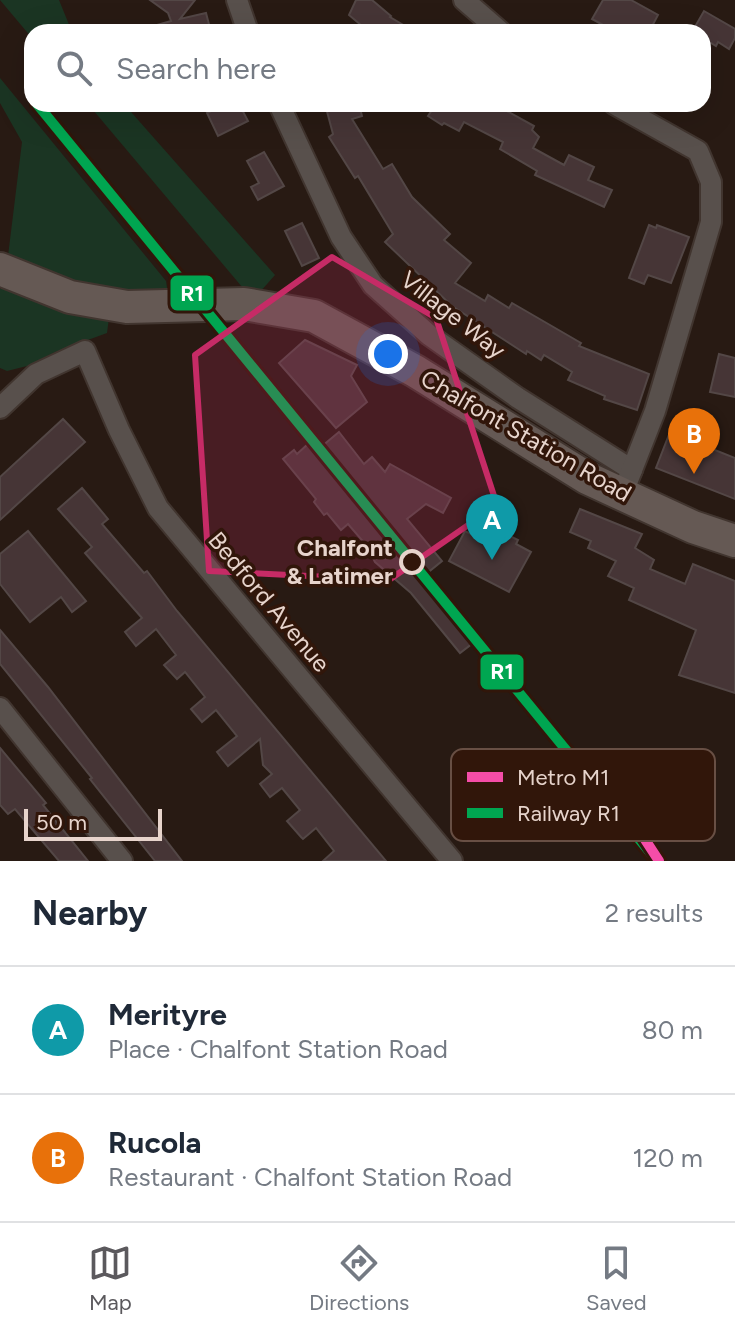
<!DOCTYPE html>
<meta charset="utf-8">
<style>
:root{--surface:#fff;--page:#f2f2f3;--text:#1f2937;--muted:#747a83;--line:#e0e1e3;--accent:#5b595d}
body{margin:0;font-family:Figtree,sans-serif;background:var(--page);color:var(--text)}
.scale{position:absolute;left:24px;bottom:20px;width:138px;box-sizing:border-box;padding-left:8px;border:4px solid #e7d4cc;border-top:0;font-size:22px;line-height:28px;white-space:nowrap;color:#e7d4cc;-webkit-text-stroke:6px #31160a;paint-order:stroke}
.you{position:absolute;left:388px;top:354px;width:28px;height:28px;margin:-20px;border:6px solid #fff;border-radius:50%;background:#1a73e8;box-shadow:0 0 0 12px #1a73e833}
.badge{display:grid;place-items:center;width:52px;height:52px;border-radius:50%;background:var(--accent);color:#fff;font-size:26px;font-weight:700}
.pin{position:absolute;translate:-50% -66px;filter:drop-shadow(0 2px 4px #0008)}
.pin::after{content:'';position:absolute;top:42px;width:28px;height:24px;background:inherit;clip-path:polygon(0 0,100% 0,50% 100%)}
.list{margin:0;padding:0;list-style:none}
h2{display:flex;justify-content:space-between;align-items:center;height:104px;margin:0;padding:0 32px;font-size:34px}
h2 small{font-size:26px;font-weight:400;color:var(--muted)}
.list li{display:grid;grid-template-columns:52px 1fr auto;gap:24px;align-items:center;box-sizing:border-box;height:128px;padding:0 32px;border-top:2px solid var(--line)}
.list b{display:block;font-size:30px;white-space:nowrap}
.list p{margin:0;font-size:26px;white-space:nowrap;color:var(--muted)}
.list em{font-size:26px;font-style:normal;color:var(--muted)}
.icon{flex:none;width:44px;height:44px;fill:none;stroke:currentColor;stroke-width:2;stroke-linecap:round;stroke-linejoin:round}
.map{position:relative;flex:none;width:735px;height:861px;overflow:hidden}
.search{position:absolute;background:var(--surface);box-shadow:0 8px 32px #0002;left:24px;right:24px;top:24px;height:88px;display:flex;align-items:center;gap:20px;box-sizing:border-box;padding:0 28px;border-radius:24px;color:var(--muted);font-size:30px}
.sheet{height:360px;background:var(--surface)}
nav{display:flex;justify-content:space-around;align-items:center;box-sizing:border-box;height:112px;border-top:2px solid var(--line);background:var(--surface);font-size:22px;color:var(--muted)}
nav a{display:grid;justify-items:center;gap:4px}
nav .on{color:var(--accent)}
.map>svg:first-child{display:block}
</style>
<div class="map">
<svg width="735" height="861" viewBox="0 0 735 861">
<rect width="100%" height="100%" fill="#281a13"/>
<g fill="#1b3523">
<polygon points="0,0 59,0 72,32 32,32 32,38"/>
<polygon points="0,78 166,281 168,294 88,288 8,256 22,142 0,103"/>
<polygon points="88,104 124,104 275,275 253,300"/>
<polygon points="5,288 109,318 107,333 55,352 27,366 7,371 0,368 0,289"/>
</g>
<g fill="#463536" stroke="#534746" stroke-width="2">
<polygon points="150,0 195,0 180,19 206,13 211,32 151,32 150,27 171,21 168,13"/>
<polygon points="356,0 372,0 391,16 390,17 415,32 378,32 370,27 368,31 349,15"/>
<polygon points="603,0 631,0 658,15 649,32 616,32 592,19"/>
<polygon points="704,11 735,29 735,38 729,49 718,42 716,46 703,38 703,32 692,32"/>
<polygon points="225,104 239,104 248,121 218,136 207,113"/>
<polygon points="325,104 359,104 362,116 352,119 383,169 392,164 412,197 450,234 444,240 471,263 455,283 485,301 488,295 509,308 512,303 581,343 579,346 649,374 637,410 604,399 605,396 568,380 572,372 544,355 541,360 527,351 526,354 452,306 385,242 393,234 358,176 355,178 329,137 333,134"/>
<polygon points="436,104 494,104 534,126 532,130 539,137 533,148 564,165 569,155 594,167 588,180 612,190 604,207 535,175 537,171 500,149 503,142 464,122 459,131 444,123 442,125 428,116"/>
<polygon points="264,152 284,186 258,200 251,187 259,183 247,161"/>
<polygon points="302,223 319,258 302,266 285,231"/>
<polygon points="649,225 656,228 657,225 689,237 671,283 648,275 644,284 629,278"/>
<polygon points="305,340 357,365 351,376 367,402 336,428 279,363"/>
<polygon points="719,354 735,358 735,397 710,392"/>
<polygon points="63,419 85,442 0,520 0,477"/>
<polygon points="339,432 364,464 372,457 385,472 390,464 451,498 443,513 426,504 407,519 442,561 420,579 473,643 460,653 411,593 375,562 367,546 348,524 341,530 327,513 324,515 314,502 316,499 283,459 294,450 297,454 308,444 315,452"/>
<polygon points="670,432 735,458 735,499 656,468"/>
<polygon points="82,488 108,519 102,524 144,573 147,571 177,611 386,861 323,861 334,851 316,828 303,839 301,837 287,821 300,810 282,788 270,797 260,784 272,774 263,765 260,739 228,766 223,760 217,752 237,736 216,710 202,722 191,709 205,697 185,672 177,679 164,665 176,655 156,629 136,646 125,632 142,618 85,553 92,547 58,509"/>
<polygon points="580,509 642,534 635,548 654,560 650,569 685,584 693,564 735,581 735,693 679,675 696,630 629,600 634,588 608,576 616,561 588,548 591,541 570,532"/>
<polygon points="479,521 518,540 516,544 531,552 509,592 449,561 465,531 473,535"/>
<polygon points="28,531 86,601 72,612 61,597 30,622 0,584 0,554"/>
<polygon points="0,630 48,687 182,861 155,861 90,779 92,778 0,664"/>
<polygon points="0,748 46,803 43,805 88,861 59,861 15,809 8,814 0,805"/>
</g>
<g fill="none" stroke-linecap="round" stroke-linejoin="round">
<defs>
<g id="minor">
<polyline points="237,0 248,32"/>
<polyline points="464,0 501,32"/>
<polyline points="279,104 341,237 373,285 429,335 518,398 632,470"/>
<polyline points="614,104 698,151 711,182 711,222 655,411 628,480"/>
<polyline points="0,408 36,374 85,351 119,430 158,508 452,861"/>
<polyline points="0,708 122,861"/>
</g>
<polyline id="primary" points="0,269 70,297 127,307 244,304 314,316 415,371 587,478 693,527 735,541"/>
</defs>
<use href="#minor" stroke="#41352f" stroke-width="24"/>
<use href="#primary" stroke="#41352f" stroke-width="36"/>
<use href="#minor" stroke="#58504c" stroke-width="20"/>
<use href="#primary" stroke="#655954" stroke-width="32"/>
<defs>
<polyline id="rail-1" points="37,104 657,861"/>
</defs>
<use href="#rail-1" stroke="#31160a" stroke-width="16"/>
<use href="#rail-1" stroke="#00a651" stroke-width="10"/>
<defs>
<polyline id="metro-1" points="620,801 659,861"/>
</defs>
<use href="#metro-1" stroke="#31160a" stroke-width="16"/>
<use href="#metro-1" stroke="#f54da8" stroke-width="10"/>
</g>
<path fill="#c62b66" fill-opacity="0.2" stroke="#c62b66" stroke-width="6" stroke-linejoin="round" d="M332 257 436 318 497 505 389 580 209 571 195 355Z"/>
<circle fill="#31160a" stroke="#e7d4cc" stroke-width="4" cx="412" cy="562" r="11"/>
<g text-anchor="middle" stroke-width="7" stroke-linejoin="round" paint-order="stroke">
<g font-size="24" fill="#e7d4cc" stroke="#31160a">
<text transform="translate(453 315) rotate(38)" y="8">Village Way</text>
<text transform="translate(526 436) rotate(30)" y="8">Chalfont Station Road</text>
<text transform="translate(269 602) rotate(50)" y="8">Bedford Avenue</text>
</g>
<g font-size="24" font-weight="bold" fill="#e7d4cc" stroke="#31160a" text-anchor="end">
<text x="393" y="556">Chalfont<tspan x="393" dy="28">&amp; Latimer</tspan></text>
</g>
</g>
<rect x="451" y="749" width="264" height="92" rx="12" fill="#31160a" stroke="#684f44" stroke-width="2"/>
<rect x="467" y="772" width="36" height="10" fill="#f54da8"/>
<rect x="467" y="808" width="36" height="10" fill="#00a651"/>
<g font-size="22" fill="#e7d4cc">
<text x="517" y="785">Metro M1</text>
<text x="517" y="821">Railway R1</text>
</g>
<g stroke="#31160a" stroke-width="3">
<rect x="169" y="274" width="46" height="38" rx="8" fill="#00a651"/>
<rect x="479" y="653" width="46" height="38" rx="8" fill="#00a651"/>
</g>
<g font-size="22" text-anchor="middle" font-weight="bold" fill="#fff">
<text x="192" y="301">R1</text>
<text x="502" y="679">R1</text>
</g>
</svg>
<div class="scale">50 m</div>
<div class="you"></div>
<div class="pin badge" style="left:492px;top:560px;background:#0f9aa8">A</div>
<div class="pin badge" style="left:694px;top:474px;background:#e8710a">B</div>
<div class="search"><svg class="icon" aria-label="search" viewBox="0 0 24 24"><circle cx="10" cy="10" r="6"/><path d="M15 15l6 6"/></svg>Search here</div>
</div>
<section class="sheet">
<h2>Nearby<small>2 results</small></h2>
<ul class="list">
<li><span class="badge" style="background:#0f9aa8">A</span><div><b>Merityre</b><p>Place · Chalfont Station Road</p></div><em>80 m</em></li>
<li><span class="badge" style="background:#e8710a">B</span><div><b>Rucola</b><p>Restaurant · Chalfont Station Road</p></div><em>120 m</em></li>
</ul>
</section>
<nav>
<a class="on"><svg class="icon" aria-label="map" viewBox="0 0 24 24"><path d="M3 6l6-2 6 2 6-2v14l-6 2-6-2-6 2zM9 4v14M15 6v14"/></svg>Map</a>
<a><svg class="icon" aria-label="directions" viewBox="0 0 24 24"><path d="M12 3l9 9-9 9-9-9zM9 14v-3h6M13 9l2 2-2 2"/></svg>Directions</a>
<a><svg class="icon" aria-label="saved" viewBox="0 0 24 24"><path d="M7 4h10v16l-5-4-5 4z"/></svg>Saved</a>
</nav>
